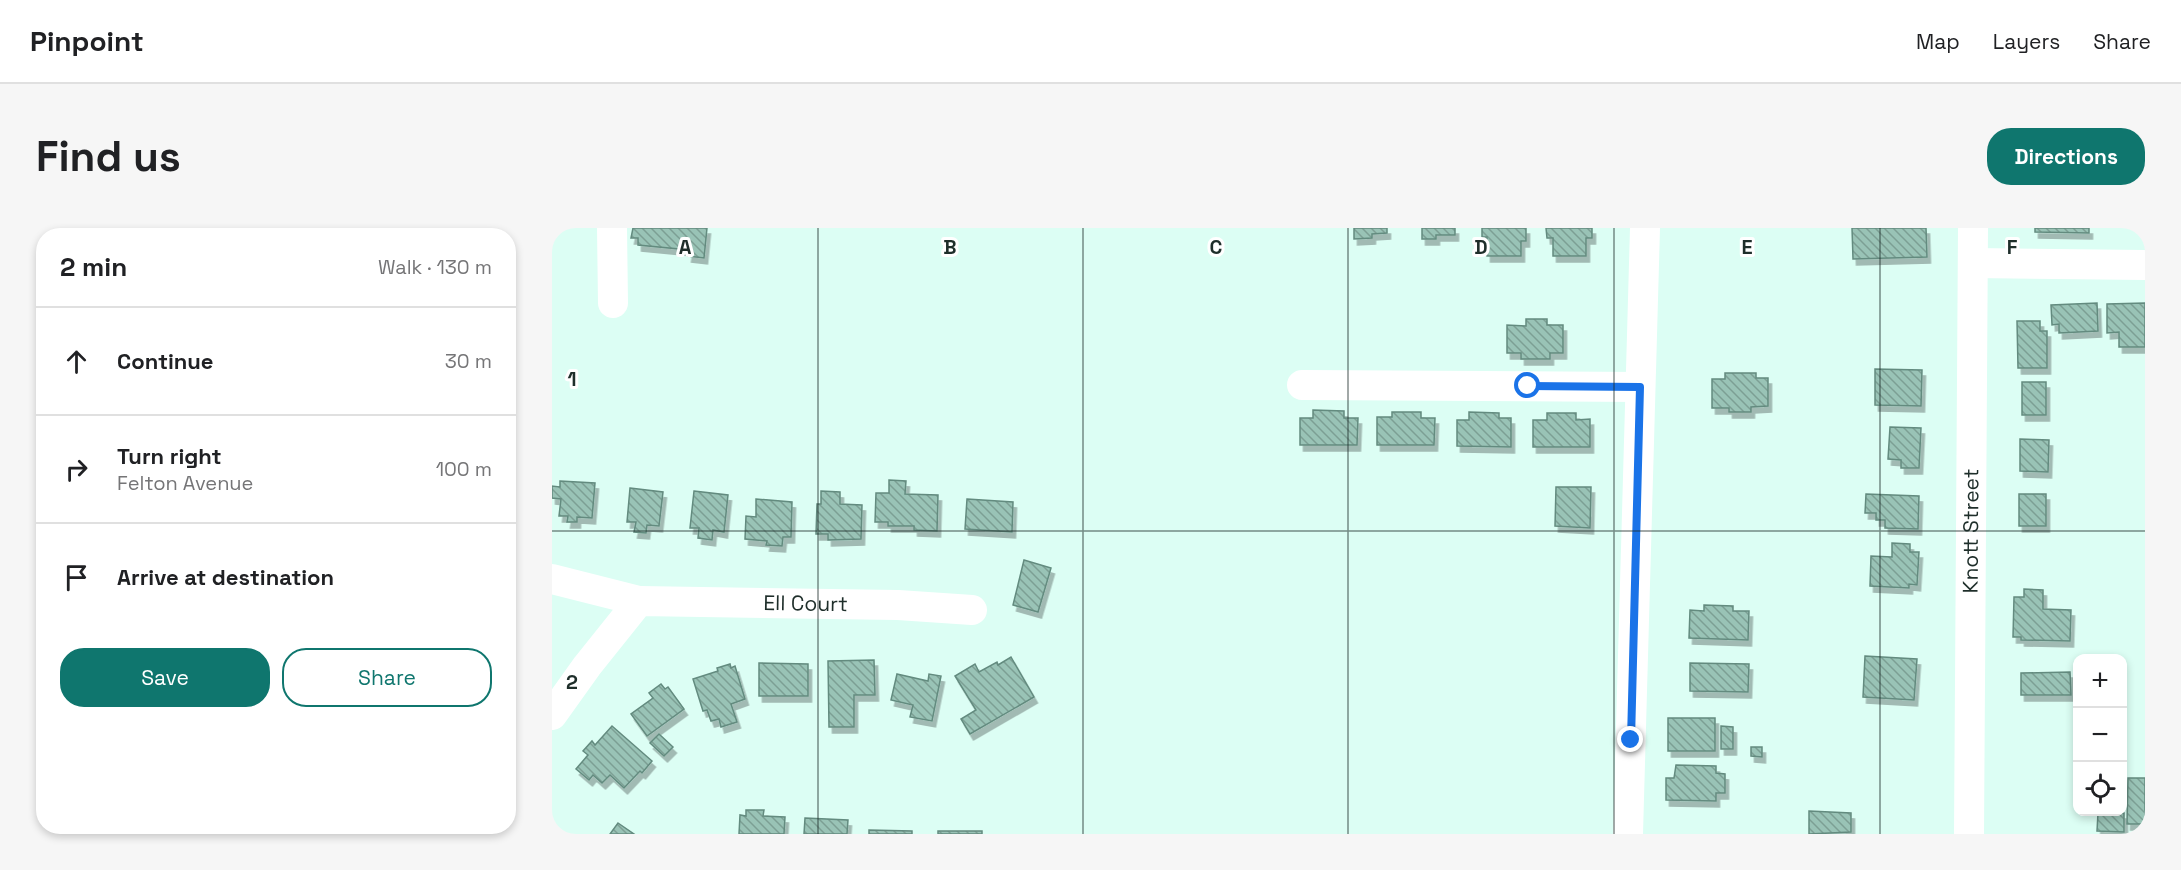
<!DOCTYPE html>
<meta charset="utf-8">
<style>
:root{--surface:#fff;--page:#f6f6f6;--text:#202124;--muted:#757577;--line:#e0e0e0;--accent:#0f766e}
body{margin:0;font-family:"Space Grotesk",sans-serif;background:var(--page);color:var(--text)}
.controls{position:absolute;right:18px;bottom:18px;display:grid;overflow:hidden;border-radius:12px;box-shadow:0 3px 9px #0003}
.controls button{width:54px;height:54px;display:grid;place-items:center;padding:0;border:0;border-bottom:2px solid var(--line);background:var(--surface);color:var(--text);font:30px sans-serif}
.stop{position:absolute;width:18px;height:18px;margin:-14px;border:4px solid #1a73e8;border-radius:50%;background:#fff}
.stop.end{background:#1a73e8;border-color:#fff;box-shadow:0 2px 6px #0008}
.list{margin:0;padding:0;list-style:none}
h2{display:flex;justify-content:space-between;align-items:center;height:78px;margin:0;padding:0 24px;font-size:26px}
h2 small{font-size:20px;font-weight:400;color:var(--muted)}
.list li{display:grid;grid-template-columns:39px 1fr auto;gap:18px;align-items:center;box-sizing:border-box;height:108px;padding:0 24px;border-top:2px solid var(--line)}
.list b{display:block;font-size:22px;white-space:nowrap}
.list p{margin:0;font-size:20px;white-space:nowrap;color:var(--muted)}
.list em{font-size:20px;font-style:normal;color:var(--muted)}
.actions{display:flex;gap:12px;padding:18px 24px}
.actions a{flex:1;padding:14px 0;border:2px solid var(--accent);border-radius:24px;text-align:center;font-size:21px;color:var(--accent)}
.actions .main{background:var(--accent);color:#fff}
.icon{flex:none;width:33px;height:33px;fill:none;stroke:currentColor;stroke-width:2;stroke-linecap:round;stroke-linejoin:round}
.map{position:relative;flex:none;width:1593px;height:606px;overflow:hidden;border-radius:24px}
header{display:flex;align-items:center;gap:36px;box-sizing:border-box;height:84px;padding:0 30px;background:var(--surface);border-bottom:2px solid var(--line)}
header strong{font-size:28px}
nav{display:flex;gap:33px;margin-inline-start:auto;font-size:21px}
.intro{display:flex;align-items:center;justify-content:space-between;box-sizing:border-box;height:144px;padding:0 36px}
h1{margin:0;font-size:42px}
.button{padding:15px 27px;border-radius:24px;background:var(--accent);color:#fff;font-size:21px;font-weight:700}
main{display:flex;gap:36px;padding:0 36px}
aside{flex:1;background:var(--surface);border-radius:24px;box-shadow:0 3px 9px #0003}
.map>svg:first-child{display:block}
</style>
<header>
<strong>Pinpoint</strong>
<nav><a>Map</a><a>Layers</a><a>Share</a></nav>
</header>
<div class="intro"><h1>Find us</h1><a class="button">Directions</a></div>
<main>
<aside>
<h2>2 min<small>Walk · 130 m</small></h2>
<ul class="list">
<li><svg class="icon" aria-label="ahead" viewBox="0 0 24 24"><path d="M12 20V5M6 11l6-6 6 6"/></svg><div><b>Continue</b></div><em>30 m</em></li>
<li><svg class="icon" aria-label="right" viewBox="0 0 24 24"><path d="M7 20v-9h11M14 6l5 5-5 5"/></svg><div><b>Turn right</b><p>Felton Avenue</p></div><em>100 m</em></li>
<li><svg class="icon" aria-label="arrive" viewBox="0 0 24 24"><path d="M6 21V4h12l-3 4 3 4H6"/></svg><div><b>Arrive at destination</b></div></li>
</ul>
<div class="actions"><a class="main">Save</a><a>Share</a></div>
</aside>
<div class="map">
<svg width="1593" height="606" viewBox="0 0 1593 606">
<defs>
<pattern id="building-back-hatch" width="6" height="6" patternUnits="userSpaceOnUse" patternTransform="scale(1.5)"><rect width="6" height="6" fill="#99c3b6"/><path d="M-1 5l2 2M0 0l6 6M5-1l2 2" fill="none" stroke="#7c9f94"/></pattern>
<filter id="shadow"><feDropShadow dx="3.5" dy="6" stdDeviation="0" flood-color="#0004"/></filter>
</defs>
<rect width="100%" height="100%" fill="#dcfef4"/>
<g fill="url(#building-back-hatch)" stroke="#638b7f" stroke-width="1.5" filter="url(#shadow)">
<polygon points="81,0 155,0 152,30 136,28 137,22 86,17 86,10 79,10"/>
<polygon points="802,0 835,0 835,5 820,6 820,10 802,11"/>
<polygon points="870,0 903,0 903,7 884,7 884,11 870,11"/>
<polygon points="930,0 974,0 974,13 969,13 969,28 935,28 935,9 930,9"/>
<polygon points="994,0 1040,0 1040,10 1034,10 1034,28 1001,28 1001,10 995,10"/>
<polygon points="1300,0 1374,0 1375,29 1301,31"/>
<polygon points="1483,0 1537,0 1537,5 1483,4"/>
<polygon points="1545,75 1546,103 1507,105 1507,96 1500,97 1499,77"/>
<polygon points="1593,75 1593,119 1567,119 1567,104 1555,105 1555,76"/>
<polygon points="974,91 995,91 995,97 1011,97 1011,125 998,125 998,131 969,131 969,125 955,125 955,97 974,98"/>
<polygon points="1465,93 1488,93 1488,103 1495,103 1495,140 1466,140"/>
<polygon points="1323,141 1370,142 1369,178 1323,177"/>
<polygon points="1173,145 1204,145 1204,150 1216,150 1216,178 1199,179 1199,184 1177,184 1177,180 1160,180 1160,151 1173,151"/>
<rect x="1470" y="154" width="24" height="33"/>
<polygon points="761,182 792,183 792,190 806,190 805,217 748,217 748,190 761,190"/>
<polygon points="840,184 869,184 869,190 883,190 882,217 825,217 825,189 840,189"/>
<polygon points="917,184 947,185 947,190 959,190 959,219 905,218 905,192 917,192"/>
<polygon points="995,185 1024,185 1024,192 1038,191 1038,219 981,219 981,192 995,192"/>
<polygon points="1338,199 1369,200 1367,240 1349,240 1349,232 1336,231"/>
<polygon points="1468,211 1497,212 1496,244 1468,243"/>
<polygon points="337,252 354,253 353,266 386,267 385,303 362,302 362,298 336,298 336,294 323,294 324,265 337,265"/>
<polygon points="8,253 43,255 40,290 25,289 25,294 15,294 16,288 7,288 9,271 0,270 0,258 8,259"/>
<polygon points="1004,259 1039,259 1038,300 1003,298"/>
<polygon points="78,260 111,264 107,298 95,297 94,305 82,304 84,294 75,294"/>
<polygon points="142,263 176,267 172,304 161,302 160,312 146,310 147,300 138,300"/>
<polygon points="269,263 288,264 288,276 310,277 309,311 276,312 276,306 264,306 265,276 269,276"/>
<polygon points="1314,266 1367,268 1366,301 1333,300 1333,292 1324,292 1324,285 1313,285"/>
<rect x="1467" y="266" width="27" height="32"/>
<polygon points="204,271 240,274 239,309 231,309 230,318 214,317 215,313 193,311 194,288 204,289"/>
<polygon points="415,271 461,274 460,304 413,301"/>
<polygon points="1340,315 1358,316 1358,324 1367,324 1365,357 1357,356 1357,360 1318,358 1319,328 1340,329"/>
<polygon points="472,332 499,340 486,384 461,377"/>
<polygon points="1472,361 1491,362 1491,381 1519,382 1518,413 1469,412 1469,409 1461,409 1462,369 1472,369"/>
<polygon points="1152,377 1181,378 1181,383 1197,383 1196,412 1137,410 1138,382 1152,383"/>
<polygon points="1313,428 1365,431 1362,472 1311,469"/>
<polygon points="459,429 482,469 418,506 409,491 424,482 403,448 423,436 427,444 445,434 446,437"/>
<polygon points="322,432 323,467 302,467 302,499 277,499 276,433"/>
<polygon points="207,435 256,436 256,468 207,468"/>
<polygon points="1138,435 1197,436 1196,464 1138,463"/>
<polygon points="178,436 179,440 183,438 193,471 179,476 185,494 169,499 167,491 159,493 155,482 151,483 141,451 166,443 165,440"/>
<polygon points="1518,444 1519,467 1469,467 1469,445"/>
<polygon points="345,446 376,453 377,446 389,448 380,493 358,489 361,477 339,472"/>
<polygon points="109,456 113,461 116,459 132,481 95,508 79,486 101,470 97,465"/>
<rect x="1524" y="479" width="2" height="31"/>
<rect x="1116" y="490" width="47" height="33"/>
<polygon points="60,498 100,533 90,545 88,543 72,560 58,547 50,555 41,547 37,552 24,541 36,527 31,523 40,513 43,517"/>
<polygon points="1169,498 1181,499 1181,521 1169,521"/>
<polygon points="107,506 121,519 112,528 98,515"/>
<polygon points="1199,519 1210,519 1210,529 1199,528"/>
<polygon points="1124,537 1164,538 1164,545 1173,546 1173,565 1164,565 1164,573 1114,572 1114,550 1122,550"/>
<polygon points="1576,550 1593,550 1593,596 1575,596"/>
<polygon points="194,582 212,582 211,588 233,589 232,606 187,606 188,587 194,588"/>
<polygon points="1257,583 1299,585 1299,604 1257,606"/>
<polygon points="1546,585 1572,585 1572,604 1545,603"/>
<polygon points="253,590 296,592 295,606 252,606"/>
<polygon points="66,595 82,606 58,606"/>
<polygon points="317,602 360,603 360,606 317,606"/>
<rect x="386" y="603" width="44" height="3"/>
</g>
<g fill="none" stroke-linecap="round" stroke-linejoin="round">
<g stroke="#fff" stroke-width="30">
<polyline points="60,0 61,75"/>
<polyline points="1421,35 1593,37"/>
<polyline points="750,157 1088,159"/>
<polyline points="0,351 87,373"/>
<path id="s1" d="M0 487 35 438 87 373 346 377 420 382"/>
<polyline points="1076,606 1093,0"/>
<path id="s2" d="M1417 606 1421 0"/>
</g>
</g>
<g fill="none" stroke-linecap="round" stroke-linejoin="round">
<polyline stroke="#1a73e8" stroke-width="8" points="976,158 1088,159 1079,512"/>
</g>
<path fill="none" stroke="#1e2e2a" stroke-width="1.5" stroke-opacity="0.55" d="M266 0V606M531 0V606M796 0V606M1062 0V606M1328 0V606M0 303H1593"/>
<g text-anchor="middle" stroke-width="6" stroke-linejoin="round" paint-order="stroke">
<g font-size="21" fill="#1e2e2a" stroke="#fff">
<text dy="7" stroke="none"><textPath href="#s2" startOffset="303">Knott Street</textPath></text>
<text dy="7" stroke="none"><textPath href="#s1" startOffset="310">Ell Court</textPath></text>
</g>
</g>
<g font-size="20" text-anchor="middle" font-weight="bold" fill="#1e2e2a" stroke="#fff" stroke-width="6" stroke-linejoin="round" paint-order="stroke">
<text x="133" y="26">A</text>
<text x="398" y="26">B</text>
<text x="664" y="26">C</text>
<text x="929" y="26">D</text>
<text x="1195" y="26">E</text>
<text x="1460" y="26">F</text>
<text x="20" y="158">1</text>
<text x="20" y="461">2</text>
</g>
</svg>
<div class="controls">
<button>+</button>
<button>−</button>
<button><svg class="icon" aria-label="locate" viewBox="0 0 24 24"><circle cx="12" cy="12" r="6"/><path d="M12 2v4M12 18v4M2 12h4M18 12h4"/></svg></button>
</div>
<div class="stop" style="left:976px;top:158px"></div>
<div class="stop end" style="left:1079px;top:512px"></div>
</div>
</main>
